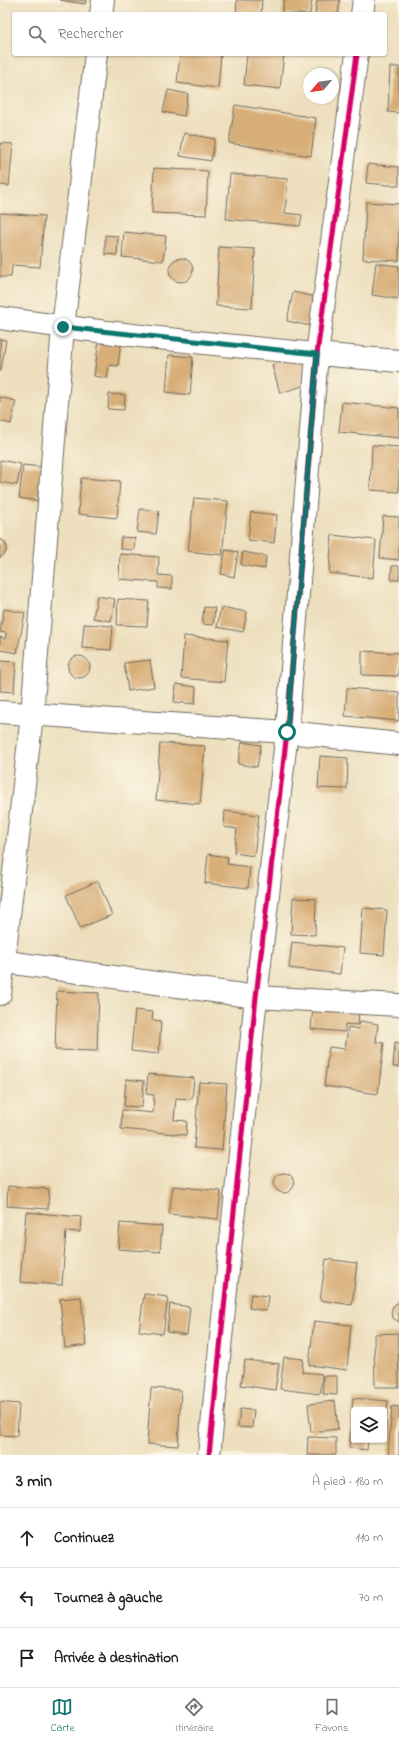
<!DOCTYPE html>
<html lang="fr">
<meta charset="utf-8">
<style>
:root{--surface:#fff;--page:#f6f6f6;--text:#202124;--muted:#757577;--line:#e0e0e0;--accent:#0f766e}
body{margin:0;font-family:"Indie Flower",sans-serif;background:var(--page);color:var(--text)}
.controls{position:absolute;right:12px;bottom:12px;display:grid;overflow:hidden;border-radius:4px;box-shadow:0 1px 3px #0004}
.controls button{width:36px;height:36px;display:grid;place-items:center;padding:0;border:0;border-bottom:1px solid var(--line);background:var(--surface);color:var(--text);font:20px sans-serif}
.compass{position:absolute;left:303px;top:68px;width:36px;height:36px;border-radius:50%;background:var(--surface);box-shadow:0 1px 3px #0004;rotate:241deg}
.stop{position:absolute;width:12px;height:12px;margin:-9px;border:3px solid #0f766e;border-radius:50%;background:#fff}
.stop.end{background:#0f766e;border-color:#fff;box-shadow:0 1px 4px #0008}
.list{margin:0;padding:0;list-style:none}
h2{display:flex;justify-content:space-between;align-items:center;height:52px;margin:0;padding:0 16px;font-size:17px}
h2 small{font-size:13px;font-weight:400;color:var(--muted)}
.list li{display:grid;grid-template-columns:26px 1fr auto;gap:12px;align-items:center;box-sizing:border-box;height:60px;padding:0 16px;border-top:1px solid var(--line)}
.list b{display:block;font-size:15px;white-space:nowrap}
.list em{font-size:13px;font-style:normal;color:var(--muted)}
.icon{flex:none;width:22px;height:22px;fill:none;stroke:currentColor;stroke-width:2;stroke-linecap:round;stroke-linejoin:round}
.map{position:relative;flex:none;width:399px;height:1455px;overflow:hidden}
.search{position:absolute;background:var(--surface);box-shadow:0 1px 3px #0004;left:12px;right:12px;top:12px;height:44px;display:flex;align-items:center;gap:10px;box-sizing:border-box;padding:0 14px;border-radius:4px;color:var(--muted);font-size:15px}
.sheet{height:232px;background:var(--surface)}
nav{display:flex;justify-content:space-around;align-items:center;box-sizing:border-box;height:56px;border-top:1px solid var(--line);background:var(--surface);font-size:11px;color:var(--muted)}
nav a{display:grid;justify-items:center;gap:2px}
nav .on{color:var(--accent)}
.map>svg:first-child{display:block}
</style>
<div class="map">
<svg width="399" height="1455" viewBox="0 0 399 1455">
<rect width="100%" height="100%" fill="#fcf5e5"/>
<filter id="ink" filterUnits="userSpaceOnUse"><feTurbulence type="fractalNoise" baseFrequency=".025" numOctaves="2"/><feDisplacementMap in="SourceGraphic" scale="8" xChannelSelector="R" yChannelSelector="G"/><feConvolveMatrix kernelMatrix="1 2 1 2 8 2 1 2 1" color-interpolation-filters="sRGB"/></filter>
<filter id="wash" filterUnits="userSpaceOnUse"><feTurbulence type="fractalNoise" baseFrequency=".012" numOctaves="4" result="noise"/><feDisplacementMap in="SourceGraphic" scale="16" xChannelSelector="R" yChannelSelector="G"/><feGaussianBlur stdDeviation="0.9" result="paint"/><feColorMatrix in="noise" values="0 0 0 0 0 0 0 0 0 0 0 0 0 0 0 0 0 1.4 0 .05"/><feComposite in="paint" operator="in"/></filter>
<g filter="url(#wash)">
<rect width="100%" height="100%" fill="#eddfbd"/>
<g id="blocks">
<g fill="#d8ae78">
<polygon points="60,0 86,0 85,4"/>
<polygon points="237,0 262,0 261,14 236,14"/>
<polygon points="284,0 312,0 310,14 282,14"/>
<polygon points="317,0 340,0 338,14 315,14"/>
<polygon points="180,54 221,54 218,88 177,83"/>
<polygon points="247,54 284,54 280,89 244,85"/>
<polygon points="390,67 399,67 399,113 388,112"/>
<polygon points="168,90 188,94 184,116 163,112"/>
<polygon points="235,105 316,118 311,156 229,143"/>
<polygon points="184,133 215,139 211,161 180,156"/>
<polygon points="0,143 13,144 9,186 0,185"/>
<polygon points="368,164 399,167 399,186 366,183"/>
<polygon points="154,168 208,171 206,215 152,213"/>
<polygon points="230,174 288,179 285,213 302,215 300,226 226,219"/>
<polygon points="366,202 399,204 399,261 363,259"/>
<polygon points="0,213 44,216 40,267 12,265 11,277 0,277"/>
<polygon points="124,232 166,236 163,261 122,257"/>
<polygon points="105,235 118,236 117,255 105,254"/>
<polygon points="219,247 255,249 252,308 216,306"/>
<circle cx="181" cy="270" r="12"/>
<polygon points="376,263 399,266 399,299 372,295"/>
<polygon points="293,292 316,297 310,326 287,321"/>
<polygon points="0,339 6,340 1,371 0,371"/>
<polygon points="99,340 121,343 118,366 109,365 107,378 94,376"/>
<polygon points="169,355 193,357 190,395 166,392"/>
<polygon points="302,357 310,384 280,393 272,365"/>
<polygon points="109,394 125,395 124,410 108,409"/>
<polygon points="0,397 16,401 11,424 0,421"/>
<polygon points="342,402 399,408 399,438 339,432"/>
<polygon points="372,445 399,447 399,492 370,490"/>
<polygon points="0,460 21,464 17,485 0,482"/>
<polygon points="23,465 41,467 37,501 19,498"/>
<polygon points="81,478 120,481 117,518 78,514"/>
<polygon points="194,498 228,501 222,555 188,551"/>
<polygon points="140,509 159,511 156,534 137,532"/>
<polygon points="251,512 277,515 274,543 248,540"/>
<polygon points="383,516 399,517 399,560 380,558"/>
<polygon points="332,535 376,540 373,578 329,573"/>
<polygon points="121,537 135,538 134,550 120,549"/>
<polygon points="0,539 5,542 7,547 6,552 0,558"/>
<polygon points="225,550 238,552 234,577 221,574"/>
<polygon points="243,552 266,556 265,569 241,565"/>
<polygon points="120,554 159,557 158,575 172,576 172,589 158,588 158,582 119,579"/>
<polygon points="392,566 399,566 399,580 391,580"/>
<polygon points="97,596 115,599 111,621 93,618"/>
<polygon points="118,599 149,601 147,626 117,625"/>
<polygon points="204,607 215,608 213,625 202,624"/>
<polygon points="221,607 247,612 243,632 217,627"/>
<polygon points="4,609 25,613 17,653 0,650 0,637 5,639 6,633 0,632"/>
<polygon points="84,624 113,626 111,650 82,648"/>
<polygon points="184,636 228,640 224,682 181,678"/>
<polygon points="362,651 399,653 398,676 362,675"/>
<circle cx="79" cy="667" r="11"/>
<polygon points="150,660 154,687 128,691 124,663"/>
<polygon points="0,661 16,662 14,692 0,691"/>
<polygon points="176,684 196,687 195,704 174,702"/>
<polygon points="347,688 399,692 399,721 345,716"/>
<polygon points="242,742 261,745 257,767 238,764"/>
<polygon points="160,743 205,746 200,804 156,800"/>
<polygon points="320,756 348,758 347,789 318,788"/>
<polygon points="225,811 259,815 254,856 234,853 237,829 224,827"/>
<polygon points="208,854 228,857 227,864 250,867 248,888 205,883"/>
<polygon points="98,881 112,915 80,928 66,895"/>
<polygon points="293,898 316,899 315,935 291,934"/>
<polygon points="363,908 387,910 384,955 360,953"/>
<polygon points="292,942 343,948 340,974 289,968"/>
<polygon points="57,991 99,993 97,1051 55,1050"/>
<polygon points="313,1007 359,1010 358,1025 345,1024 345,1032 311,1029"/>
<polygon points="135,1010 153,1012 152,1020 161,1021 159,1054 131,1051"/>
<polygon points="360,1021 378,1024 376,1042 384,1043 378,1094 324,1086 329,1047 345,1049 348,1027 359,1029"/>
<polygon points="395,1042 399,1043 399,1067 393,1067"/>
<polygon points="148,1074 194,1078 192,1099 176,1098 174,1120 187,1121 186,1135 121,1129 122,1110 153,1113 154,1095 146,1094"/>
<polygon points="126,1079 144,1081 142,1107 124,1106"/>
<polygon points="199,1082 227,1084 222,1150 194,1148"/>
<circle cx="284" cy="1183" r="10"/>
<polygon points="8,1186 49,1189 48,1209 7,1206"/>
<polygon points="173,1186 221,1191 218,1219 169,1214"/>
<polygon points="26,1212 81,1217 80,1232 66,1231 62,1285 20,1282"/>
<polygon points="120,1223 162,1226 160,1252 118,1249"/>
<polygon points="326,1259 357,1263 352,1305 320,1300"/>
<polygon points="144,1294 168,1297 163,1334 139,1331"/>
<polygon points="251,1294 268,1296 266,1311 249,1308"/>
<polygon points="81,1297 86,1345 65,1348 60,1299"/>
<polygon points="399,1302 399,1322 393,1318 391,1312 393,1306"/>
<polygon points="170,1304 190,1307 187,1335 167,1332"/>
<polygon points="314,1321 351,1325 347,1370 309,1365"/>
<polygon points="398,1333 399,1387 375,1387 374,1334"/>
<polygon points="284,1357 303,1359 302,1372 322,1374 320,1394 280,1389"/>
<polygon points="245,1360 279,1364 275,1390 241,1385"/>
<polygon points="323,1376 337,1376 337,1395 323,1394"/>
<polygon points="151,1388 181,1390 178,1446 147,1444"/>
<polygon points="353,1398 388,1401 385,1436 384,1410 354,1410 354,1440 368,1440 367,1450 349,1448"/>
<polygon points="335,1401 338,1429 311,1432 308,1404"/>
<polygon points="0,1402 19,1404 17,1436 0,1435"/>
<polygon points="392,1406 399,1407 399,1455 388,1455"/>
<polygon points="240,1409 254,1410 252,1428 238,1427"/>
<polygon points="308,1437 336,1438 336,1455 307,1455"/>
</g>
</g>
</g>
<g filter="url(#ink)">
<use href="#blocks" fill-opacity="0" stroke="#6f6a5e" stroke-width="1"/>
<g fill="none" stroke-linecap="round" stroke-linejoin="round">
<defs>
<g id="minor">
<polyline points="101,14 103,0"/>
<polyline points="362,14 364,0"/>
<path d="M0 318C132 337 266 350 399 361"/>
<polyline points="0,712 287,732 399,744"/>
<polyline points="0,961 256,997 399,1005"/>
<polyline points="0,994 32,715 63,327 96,54"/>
<polyline points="209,1455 256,997 287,732 317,354 357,54"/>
</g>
</defs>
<use href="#minor" stroke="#6f6a5e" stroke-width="24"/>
<use href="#minor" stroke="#fff" stroke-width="22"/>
<defs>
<polyline id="cycleway" points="209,1455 256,997 287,732 317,354 357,54"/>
</defs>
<use href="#cycleway" stroke="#fcf5e5" stroke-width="8"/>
<use href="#cycleway" stroke="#d6006c" stroke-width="5"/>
</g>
</g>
<g fill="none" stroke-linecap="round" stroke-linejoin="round" filter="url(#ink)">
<polyline stroke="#0f766e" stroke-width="5" points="63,327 317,354 287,732"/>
</g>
</svg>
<div class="controls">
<button><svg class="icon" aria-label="layers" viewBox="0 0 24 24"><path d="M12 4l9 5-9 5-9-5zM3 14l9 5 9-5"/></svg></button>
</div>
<svg class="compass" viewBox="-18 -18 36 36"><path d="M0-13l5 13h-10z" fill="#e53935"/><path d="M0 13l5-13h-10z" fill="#757577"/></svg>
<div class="stop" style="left:287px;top:732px"></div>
<div class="stop end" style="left:63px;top:327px"></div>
<div class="search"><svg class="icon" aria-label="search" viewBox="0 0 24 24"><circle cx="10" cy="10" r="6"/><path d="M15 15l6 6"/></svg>Rechercher</div>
</div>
<section class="sheet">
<h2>3 min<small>À pied · 180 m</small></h2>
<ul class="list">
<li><svg class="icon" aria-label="ahead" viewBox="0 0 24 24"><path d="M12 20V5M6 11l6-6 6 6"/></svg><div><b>Continuez</b></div><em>110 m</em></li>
<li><svg class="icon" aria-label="left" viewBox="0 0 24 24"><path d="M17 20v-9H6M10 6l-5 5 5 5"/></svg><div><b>Tournez à gauche</b></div><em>70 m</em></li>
<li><svg class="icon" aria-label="arrive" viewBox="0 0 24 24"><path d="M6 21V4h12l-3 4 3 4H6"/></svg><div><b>Arrivée à destination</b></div></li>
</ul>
</section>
<nav>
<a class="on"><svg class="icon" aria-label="map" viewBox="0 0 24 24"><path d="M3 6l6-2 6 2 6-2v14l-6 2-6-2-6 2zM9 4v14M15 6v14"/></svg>Carte</a>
<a><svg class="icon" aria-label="directions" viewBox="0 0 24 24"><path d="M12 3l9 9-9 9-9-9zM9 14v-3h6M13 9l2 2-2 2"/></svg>Itinéraire</a>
<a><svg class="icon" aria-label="saved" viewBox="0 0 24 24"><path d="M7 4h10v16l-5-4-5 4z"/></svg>Favoris</a>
</nav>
